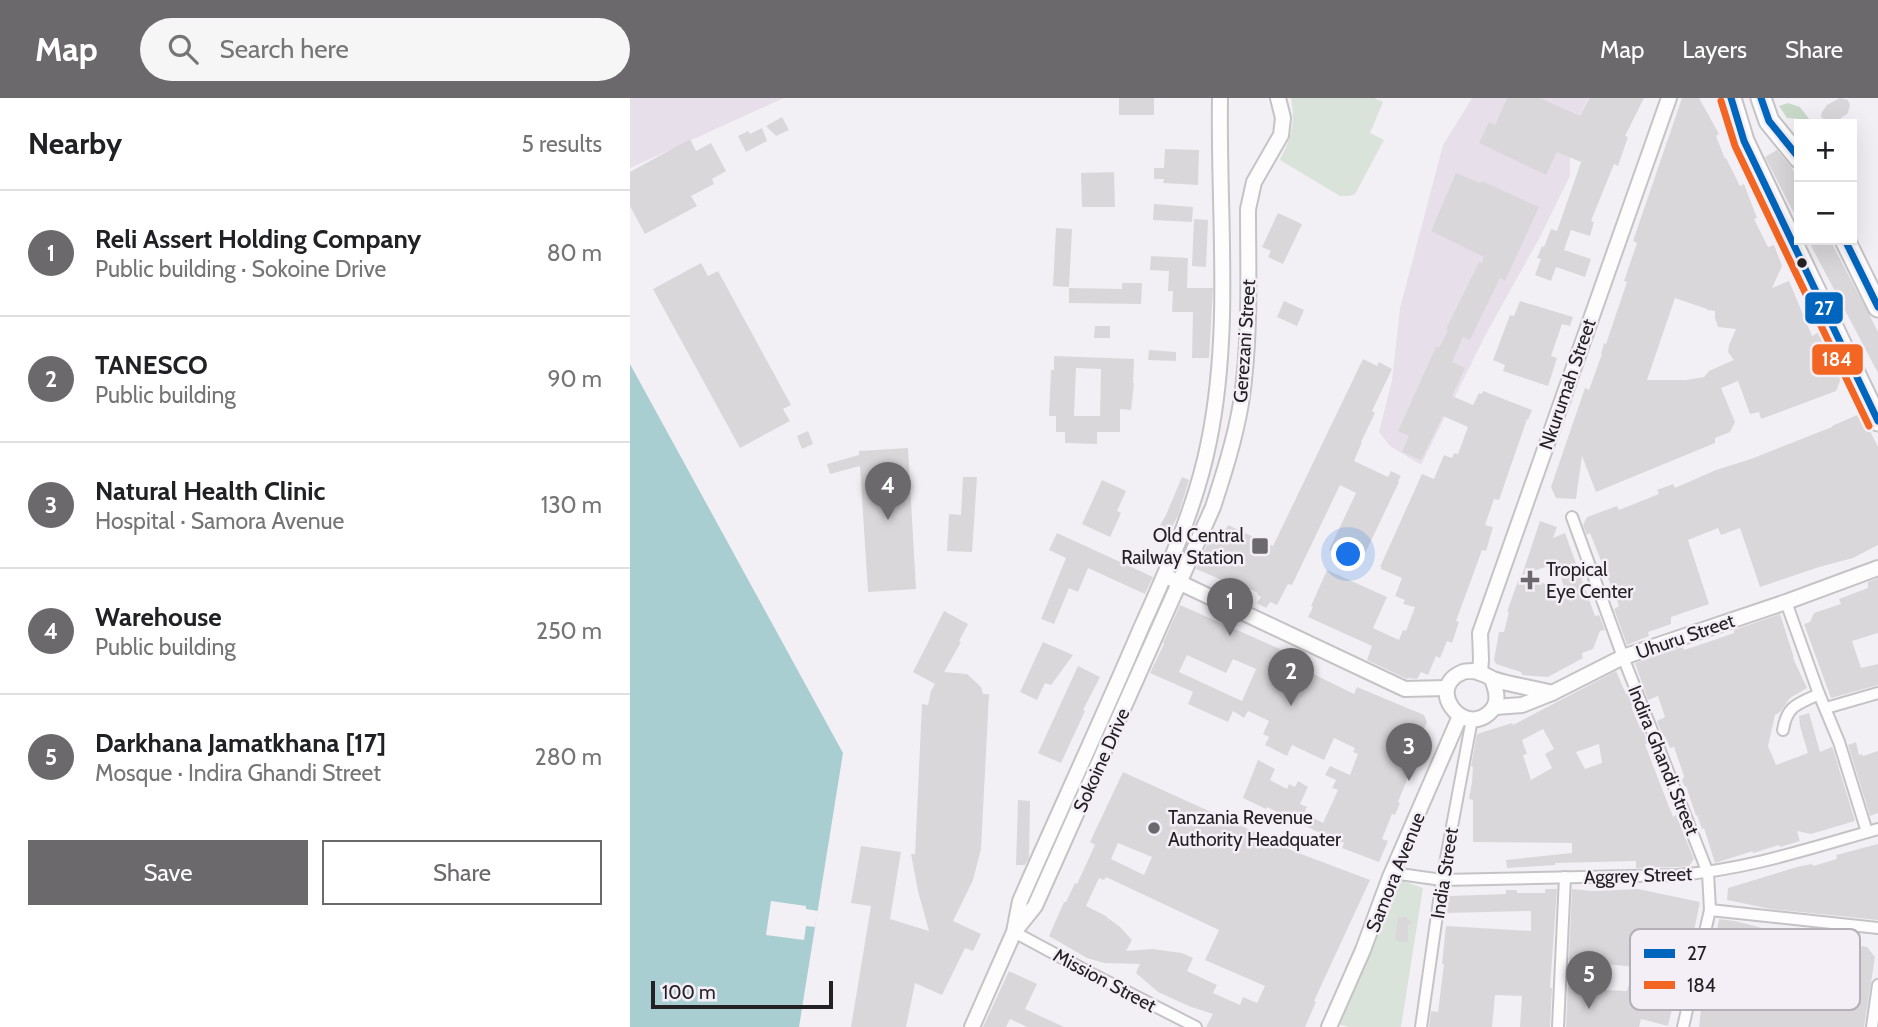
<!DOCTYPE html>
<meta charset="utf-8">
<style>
:root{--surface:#fff;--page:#f6f6f6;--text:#202124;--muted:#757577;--line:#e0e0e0;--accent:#6c696d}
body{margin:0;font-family:Cabin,sans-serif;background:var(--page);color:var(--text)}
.controls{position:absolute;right:21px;top:21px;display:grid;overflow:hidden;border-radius:0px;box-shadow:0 7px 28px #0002}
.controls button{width:63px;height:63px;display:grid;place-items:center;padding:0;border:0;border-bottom:2px solid var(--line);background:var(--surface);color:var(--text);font:35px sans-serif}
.scale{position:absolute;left:21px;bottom:18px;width:182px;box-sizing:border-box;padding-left:7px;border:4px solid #232124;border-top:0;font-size:19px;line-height:24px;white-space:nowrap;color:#232124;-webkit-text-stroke:5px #f4eef7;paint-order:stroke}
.you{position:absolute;left:719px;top:457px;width:24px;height:24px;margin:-18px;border:5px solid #fff;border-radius:50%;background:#1a73e8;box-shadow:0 0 0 10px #1a73e833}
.badge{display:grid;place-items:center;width:46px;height:46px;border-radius:50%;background:var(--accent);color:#fff;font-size:23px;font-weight:700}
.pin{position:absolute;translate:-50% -58px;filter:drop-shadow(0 2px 4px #0008)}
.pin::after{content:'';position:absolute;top:37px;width:24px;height:21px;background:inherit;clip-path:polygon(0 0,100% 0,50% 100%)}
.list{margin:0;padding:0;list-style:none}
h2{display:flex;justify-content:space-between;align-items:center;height:91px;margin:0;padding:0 28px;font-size:30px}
h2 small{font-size:23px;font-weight:400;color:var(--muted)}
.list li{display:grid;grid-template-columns:46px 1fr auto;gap:21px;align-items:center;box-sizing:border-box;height:126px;padding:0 28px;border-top:2px solid var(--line)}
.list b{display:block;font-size:26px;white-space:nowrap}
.list p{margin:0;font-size:23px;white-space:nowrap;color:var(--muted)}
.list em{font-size:23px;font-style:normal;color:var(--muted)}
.actions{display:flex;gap:14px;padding:21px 28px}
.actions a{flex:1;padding:16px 0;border:2px solid var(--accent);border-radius:0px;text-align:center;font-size:24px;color:var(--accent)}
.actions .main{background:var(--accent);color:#fff}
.icon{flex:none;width:38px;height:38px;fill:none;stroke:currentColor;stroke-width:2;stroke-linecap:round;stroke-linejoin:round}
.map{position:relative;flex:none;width:1248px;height:929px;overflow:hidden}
header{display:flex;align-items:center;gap:42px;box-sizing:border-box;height:98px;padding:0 35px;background:var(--accent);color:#fff}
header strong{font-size:33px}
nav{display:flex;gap:38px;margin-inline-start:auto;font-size:24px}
.search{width:490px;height:63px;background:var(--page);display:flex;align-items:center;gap:18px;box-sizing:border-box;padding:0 24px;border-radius:38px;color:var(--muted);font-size:26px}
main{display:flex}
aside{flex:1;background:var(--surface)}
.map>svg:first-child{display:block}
</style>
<header>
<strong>Map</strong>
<div class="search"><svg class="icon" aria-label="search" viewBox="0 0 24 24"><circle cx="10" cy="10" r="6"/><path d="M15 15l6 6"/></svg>Search here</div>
<nav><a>Map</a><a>Layers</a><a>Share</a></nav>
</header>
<main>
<aside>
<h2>Nearby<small>5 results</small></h2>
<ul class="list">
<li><span class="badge">1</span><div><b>Reli Assert Holding Company</b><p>Public building · Sokoine Drive</p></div><em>80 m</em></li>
<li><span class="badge">2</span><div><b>TANESCO</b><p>Public building</p></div><em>90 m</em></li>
<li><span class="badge">3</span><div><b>Natural Health Clinic</b><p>Hospital · Samora Avenue</p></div><em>130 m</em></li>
<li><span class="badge">4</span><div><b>Warehouse</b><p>Public building</p></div><em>250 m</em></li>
<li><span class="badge">5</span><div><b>Darkhana Jamatkhana [17]</b><p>Mosque · Indira Ghandi Street</p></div><em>280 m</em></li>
</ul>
<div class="actions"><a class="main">Save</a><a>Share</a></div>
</aside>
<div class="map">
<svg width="1248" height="929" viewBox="0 0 1248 929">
<rect width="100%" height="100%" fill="#f3f0f5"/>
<g fill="#e7e0ea">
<polygon points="0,0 154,0 0,70"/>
<polygon points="842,0 958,0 952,13 940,60 940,78 910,139 856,236 791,367 760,348 749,334 762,282 770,210 813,47"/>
</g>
<g fill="#d9e3da">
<path d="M661 0H744L753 4 740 35 754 42 725 96 719 98H710L650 62C661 41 666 24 661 0Z"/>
<polygon points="767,781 793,790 771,929 719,929 708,926"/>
</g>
<polygon fill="#c8d9ca" points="1158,5 1170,9 1183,26 1173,26 1169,21 1157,20 1149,8"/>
<polygon fill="#a9ced2" points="0,266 213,655 169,929 0,929"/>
<polygon fill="#f3f0f5" points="141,803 176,808 176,811 188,813 185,829 176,828 174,842 136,837"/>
<g fill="#dad7da" fill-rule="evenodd">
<rect x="489" y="0" width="35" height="17"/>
<polygon points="877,0 910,0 950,18 959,0 1014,0 995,38 998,39 988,68 984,66 961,123 964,124 960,138 941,132 934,152 961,161 955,179 926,169 921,183 905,177 911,161 907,160 912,148 914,149 921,131 927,133 951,64 927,54 916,77 849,45 859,24 865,27"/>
<path d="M1052 0H1069L1089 36 1086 38 1095 61 1096 60 1110 88 1114 86 1127 120 1124 121 1138 149 1144 147 1152 168 1142 190 1159 183 1182 238 1189 234 1212 278 1206 293 1131 321 1129 314 1120 316 1108 283 1091 290 1105 324 1100 334 1085 340V345L966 394 952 358 946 401 926 400 921 389 955 290 959 292 972 256H971L974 245 976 246 997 184 994 183 1007 145 1003 143ZM1045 200 1077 211V212L1085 213V220L1088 229 1106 231 1099 247 1098 254 1104 262 1079 273 1074 279 1056 282H1017Z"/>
<polygon points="1210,0 1218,2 1220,7 1218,15 1207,23 1199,26 1195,24 1191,18 1192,14 1197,7"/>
<polygon points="152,19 159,32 146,38 136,28"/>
<polygon points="132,30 137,43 116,54 108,38 118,33 120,36"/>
<polygon points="60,41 66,53 81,45 96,73 82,81 84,86 61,98 67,108 15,136 0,108 0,74"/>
<polygon points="535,51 569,52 568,87 533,85 534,81 524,81 524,70 534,70"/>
<polygon points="1147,52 1162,70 1169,83 1169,125 1135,59"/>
<polygon points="484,74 485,109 452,109 451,75"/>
<polygon points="826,75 850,85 852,83 909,109 875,183 870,180 840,242 833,239 822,264 835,270 822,298 843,307 849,295 852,296 853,293 902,312 898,322 897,321 869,402 864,401 855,427 863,429 856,453 852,452 833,504 826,523 829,524 822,545 817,543 810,560 806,558 798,577 791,574 787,581 778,580 777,581 737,562 742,548 678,519 683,509 681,508 697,472 757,499 743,530 769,542 773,532 776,533 785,509 773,506 775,502 765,498 772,480 751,471 752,469 750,469 792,376 804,381 814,357 822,360 824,355 828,356 838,329 813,318 791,362 772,354 779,338 768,333 806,249 809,250 818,232 816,231 849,164 852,165 854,159 801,133"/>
<polygon points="524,106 563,109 562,124 523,122"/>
<polygon points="648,115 672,126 653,166 638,159 641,153 632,149"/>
<polygon points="564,121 578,122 576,169 562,168"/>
<polygon points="426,130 442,131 439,189 423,188"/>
<polygon points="1178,142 1200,142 1240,218 1248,234 1248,275"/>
<polygon points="521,158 558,160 557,190 583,190 579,260 562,260 563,214 542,214 543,193 538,193 539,173 520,172"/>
<polygon points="71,165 78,178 88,173 161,307 153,311 160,323 110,350 23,191"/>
<polygon points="492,185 512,185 511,206 439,205 439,190 492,191"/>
<polygon points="654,203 674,212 667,228 647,219"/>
<polygon points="890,203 943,219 940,228 932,226 921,258 927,260 918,288 873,273 875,267 863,262 880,217 884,218"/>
<polygon points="465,228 480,228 480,240 464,240"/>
<polygon points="519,252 546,254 546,263 518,262"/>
<path d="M424 258 504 261 503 285H504L501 312 490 311V334H467V346L435 345V334H426V318H419L421 272H424ZM446 270 471 271 470 318H444Z"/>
<polygon points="733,261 747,268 749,264 762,271 742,313 745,315 731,344 732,344 724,363 758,379 761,373 771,378 768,383 769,384 730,466 699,452 726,395 710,387 662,487 658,486 647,507 640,504 636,510 627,505 631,499 627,496 628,495 607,485 606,488 566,471 584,432 593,436 598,427 643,448"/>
<polygon points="1227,317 1233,319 1248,349 1248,447 1223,460 1189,469 1130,489 1110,430 1091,437 1088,430 1058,442 1079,506 1041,519 1041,526 1018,534 1019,538 997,547 984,511 989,508 960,435 957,437 953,427 957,419 987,408 989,412 1029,396 1027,392 1043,386 1045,390 1086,372 1121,361 1202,329 1202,328"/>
<polygon points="178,333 183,346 172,351 167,338"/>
<polygon points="278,350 286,491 238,494 230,368 200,376 197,366 229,357 229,353"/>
<polygon points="333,379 347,379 342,454 317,453 319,416 331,417"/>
<polygon points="552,379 559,382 548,418 537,438 527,433 536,417"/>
<polygon points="472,382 496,393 487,413 491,415 480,439 452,426"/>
<polygon points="910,423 927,429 923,440 935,435 965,518 969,517 975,532 970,533 963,551 952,555 953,560 918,579 892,577 891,574 866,566 864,562 869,534 874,534 879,514 877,514 890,477 935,493 927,465 892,477"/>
<polygon points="427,435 523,479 515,496 458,470 448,494 439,490 424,526 411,521 436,460 419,452"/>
<polygon points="1248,480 1248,535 1222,543 1231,570 1248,566 1248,587 1201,600 1174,526 1180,524 1184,515 1211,506 1209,501 1238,490 1238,484"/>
<path d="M550 507 652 552 649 559 724 596 727 589 794 617 797 624 775 676 779 677 768 704 770 705 765 717 762 716 752 741 758 743 749 764 712 750 714 745 690 735 637 709 636 711 613 700 628 662 645 671 640 682 657 691 659 686 665 689 668 683 678 689 670 706 677 709 674 715 693 725 708 692 702 690 706 682 695 677 700 668 720 677 728 656 723 654 725 650 704 640 694 662 662 647 657 658 635 647 639 639 633 636 639 623 618 613 614 620 603 613 598 624 558 606 563 594 520 575 534 546 533 545ZM557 557 596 575 603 561 626 571 612 603 549 574Z"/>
<polygon points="314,513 338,526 329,543 331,544 314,574 337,576 351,589 353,596 359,596 351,751 343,782 323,823 351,836 343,853 335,850 312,897 285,885 276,929 221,929 241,808 221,805 231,748 271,754 260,821 299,833 288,793 281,756 285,756 292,606 298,607 301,593 305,586 283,574"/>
<polygon points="1150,516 1164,560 1163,560 1177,590 1160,600 1150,614 1145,617 1138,648 1146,667 1178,655 1170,628 1169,618 1179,615 1190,654 1202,649 1203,651 1225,723 1181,736 1167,733 1170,743 1150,749 1149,747 1123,755 1123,753 1085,765 1074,730 1072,731 1067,717 1066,718 1056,688 1055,689 1052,683 1054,678 1044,649 1040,650 1035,638 1033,639 1027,623 1035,619 1028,598 1018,602 1005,565 1053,549 1054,552 1084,542 1104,535 1104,532"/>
<polygon points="413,544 443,557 421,587 415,585 407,602 390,594"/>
<polygon points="448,568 470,579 453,612 455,613 431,665 408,655"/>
<path d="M986 573 996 596 999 595 1003 607 1001 608 1010 630 1012 629 1018 645 1015 646 1022 665 1043 719 1046 717 1064 761 1059 768 1047 769 1006 770V763L925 765V767L877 770 876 762 942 755V745L843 744V702L839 701 842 684 843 669 841 668 847 636 882 625 883 627ZM913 631 924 651 915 656 922 670 901 682 893 657 897 656 892 642ZM969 646 972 665 955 671 946 654Z"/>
<polygon points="1226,644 1229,657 1232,656 1233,658 1248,653 1248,715 1240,718 1218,647"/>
<path d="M493 674 658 749V751L740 782 684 903 686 904 675 929H576L583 916 561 909 528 894 506 875 510 866 474 865 457 860 419 838 434 804H436L445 785 447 786 465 747 460 744ZM488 745 522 759 514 777 481 761ZM476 779 589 832 575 862 635 888 627 905 613 899 610 907 583 895 587 887 557 873 563 860 552 855 522 851 496 853 502 842 490 829 474 817 456 808 469 780 474 782Z"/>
<polygon points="388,702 400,703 399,760 395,767 386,767"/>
<polygon points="1248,746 1248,822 1141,811 1097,802 1098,790 1167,769 1182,766 1183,768 1207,761 1206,757"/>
<polygon points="915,791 927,791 920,890 922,890 920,929 890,929 892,898 865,897 862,929 799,929 801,913 808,914 814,866 812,866 816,828 901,833 901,813 815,815 818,798 876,796 876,792 887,792 887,795 915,795"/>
<path d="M942 791 963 793 1008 791 1070 804 1056 871H1055L1044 911H1042L1038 928 1011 921 1009 929H936ZM977 866 1004 869 997 893 976 892Z"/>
<polygon points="768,819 777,819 777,821 782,823 778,828 778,844 769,843 765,841"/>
<polygon points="1089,821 1105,823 1140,832 1131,859 1163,848 1165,840 1175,841 1173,848 1186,858 1199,875 1204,844 1237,849 1245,859 1234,929 1069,929 1072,902 1071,902 1084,851"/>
<polygon points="379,873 407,886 395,911 434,929 397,929 380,921 376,929 353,929"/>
</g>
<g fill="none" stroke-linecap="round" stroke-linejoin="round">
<defs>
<g id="street">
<polyline points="942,419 993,559 1078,775 1080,812 1053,929"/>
<polyline points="1156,504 1189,596 1209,644 1237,734"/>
<polyline points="1196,610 1248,595"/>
<path d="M1153 632C1157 607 1168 606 1189 596"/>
<path d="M763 775 812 782 1047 777C1116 772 1181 750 1248 731"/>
<polyline points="1080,812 1248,830"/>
<polyline points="384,834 464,877 566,929"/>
<polyline points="791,929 812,782 842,621"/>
<polyline points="928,929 935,779"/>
<polyline points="1242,929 1248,887"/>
</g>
<g id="secondary">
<polyline points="542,481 775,591 816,590"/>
<polyline points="850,575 851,561 850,535 1039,0"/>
<path d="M862 581C867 594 870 605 859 615 832 639 795 589 833 574 835 573 841 573 843 573 851 574 857 578 863 581 880 587 904 590 922 595"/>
<polyline points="865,609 892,607 922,595 993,559 1156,504 1248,470"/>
<path d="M385 833 405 808 583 409C594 375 605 341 611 305 621 241 618 176 618 111L624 84 651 37 653 20 648 0"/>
<path d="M342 929 384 834 390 803C429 714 470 626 508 537 536 474 566 410 579 343 602 230 588 115 590 0"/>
<polyline points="699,929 733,852 760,779 830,618"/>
</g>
<g id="highway">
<polyline points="1101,0 1114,43 1248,323"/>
<polyline points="1131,0 1139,23 1169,60"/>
<polyline points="1215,142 1248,209"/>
</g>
</defs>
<use href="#street" stroke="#c5c3c6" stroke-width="14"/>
<use href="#secondary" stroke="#c5c3c6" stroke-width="18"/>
<use href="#highway" stroke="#c5c3c6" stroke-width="23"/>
<use href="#street" stroke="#fdfdfe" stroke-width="10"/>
<use href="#secondary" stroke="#fdfdfe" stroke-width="14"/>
<use href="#highway" stroke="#fdfdfe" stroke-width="19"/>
<defs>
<g id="bus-1">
<polyline points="1101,0 1114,43 1248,323"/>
<polyline points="1131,0 1139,23 1169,60"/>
<polyline points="1215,142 1248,209"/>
</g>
<polyline id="bus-2" points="1091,3 1105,48 1239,328"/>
</defs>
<use href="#bus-1" stroke="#f4eef7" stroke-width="12"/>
<use href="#bus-2" stroke="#f4eef7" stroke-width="12"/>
<use href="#bus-1" stroke="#0065bd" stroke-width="7"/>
<use href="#bus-2" stroke="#f26522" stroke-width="7"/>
</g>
<circle fill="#232124" stroke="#f4eef7" stroke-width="2.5" cx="1172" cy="165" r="6"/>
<g fill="#6c696d" stroke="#f4eef7" stroke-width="2.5">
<rect x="621" y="439" width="18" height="18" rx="3.5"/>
<path d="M896.5 471.5h7v7h7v7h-7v7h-7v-7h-7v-7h7z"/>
<circle cx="524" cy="730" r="7"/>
</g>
<g text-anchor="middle" stroke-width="5" stroke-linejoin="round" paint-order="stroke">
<g font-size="19" fill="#232124" stroke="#f4eef7">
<text transform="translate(614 243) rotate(-86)" y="7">Gerezani Street</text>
<text transform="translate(937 286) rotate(-71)" y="7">Nkurumah Street</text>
<text transform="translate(1055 538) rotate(-19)" y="7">Uhuru Street</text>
<text transform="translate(471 662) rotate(-66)" y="7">Sokoine Drive</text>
<text transform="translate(1034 662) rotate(68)" y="7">Indira Ghandi Street</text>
<text transform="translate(765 774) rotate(-68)" y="7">Samora Avenue</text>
<text transform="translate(814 775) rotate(-81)" y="7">India Street</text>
<text transform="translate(1008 777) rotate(-2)" y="7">Aggrey Street</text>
<text transform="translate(475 882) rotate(28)" y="7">Mission Street</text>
</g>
<g font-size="19" fill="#232124" stroke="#f4eef7" text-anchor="start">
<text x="614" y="444" text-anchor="end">Old Central<tspan x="614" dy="22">Railway Station</tspan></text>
<text x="916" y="478">Tropical<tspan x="916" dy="22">Eye Center</tspan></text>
<text x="538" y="726">Tanzania Revenue<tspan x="538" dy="22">Authority Headquater</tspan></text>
</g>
</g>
<rect x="1000" y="831" width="230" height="81" rx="10" fill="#f4eef7" stroke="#b5b0b8" stroke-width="2"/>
<rect x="1014" y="851" width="31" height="9" fill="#0065bd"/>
<rect x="1014" y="883" width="31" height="8" fill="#f26522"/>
<g font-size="19" fill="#232124">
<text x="1057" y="862">27</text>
<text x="1057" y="894">184</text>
</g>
<g stroke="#f4eef7" stroke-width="2.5">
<rect x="1174" y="193" width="40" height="34" rx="7" fill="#0065bd"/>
<rect x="1181" y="245" width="53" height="33" rx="7" fill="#f26522"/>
</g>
<g font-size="19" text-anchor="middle" font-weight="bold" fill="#fff">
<text x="1194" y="217">27</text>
<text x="1207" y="268">184</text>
</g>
</svg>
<div class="controls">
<button>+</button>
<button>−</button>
</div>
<div class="scale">100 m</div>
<div class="you"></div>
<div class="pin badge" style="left:600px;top:538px">1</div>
<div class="pin badge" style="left:661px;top:608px">2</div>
<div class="pin badge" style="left:779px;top:683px">3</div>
<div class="pin badge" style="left:258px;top:422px">4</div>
<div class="pin badge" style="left:959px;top:911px">5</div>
</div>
</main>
